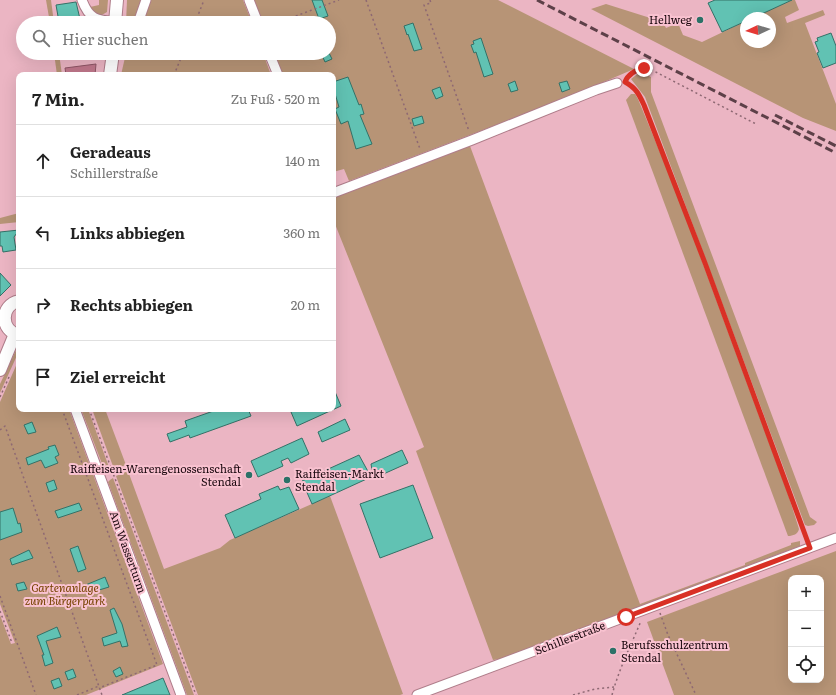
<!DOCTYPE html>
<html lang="de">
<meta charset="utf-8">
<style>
:root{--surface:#fff;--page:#f2f2f2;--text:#222;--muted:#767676;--line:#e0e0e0}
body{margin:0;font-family:Literata,serif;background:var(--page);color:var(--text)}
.controls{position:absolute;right:12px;bottom:12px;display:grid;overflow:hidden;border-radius:8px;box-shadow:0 4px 16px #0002}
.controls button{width:36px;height:36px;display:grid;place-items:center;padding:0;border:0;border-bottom:1px solid var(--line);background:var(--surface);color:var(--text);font:20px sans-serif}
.compass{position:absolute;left:740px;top:12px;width:36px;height:36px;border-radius:50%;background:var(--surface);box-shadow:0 4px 16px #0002;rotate:266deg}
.stop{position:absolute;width:12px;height:12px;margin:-9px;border:3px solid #d93025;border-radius:50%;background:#fff}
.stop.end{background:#d93025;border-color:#fff;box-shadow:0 1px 4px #0008}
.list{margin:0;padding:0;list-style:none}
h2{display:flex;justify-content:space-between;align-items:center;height:52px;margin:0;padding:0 16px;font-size:17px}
h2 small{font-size:13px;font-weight:400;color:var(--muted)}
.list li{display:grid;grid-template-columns:26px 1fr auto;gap:12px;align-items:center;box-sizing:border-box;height:72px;padding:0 16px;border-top:1px solid var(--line)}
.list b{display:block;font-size:15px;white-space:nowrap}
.list p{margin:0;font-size:13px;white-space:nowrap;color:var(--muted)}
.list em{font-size:13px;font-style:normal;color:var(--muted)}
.icon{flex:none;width:22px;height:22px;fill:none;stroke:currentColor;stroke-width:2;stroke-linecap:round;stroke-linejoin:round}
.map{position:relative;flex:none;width:836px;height:695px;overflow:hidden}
.search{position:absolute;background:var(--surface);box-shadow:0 4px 16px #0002;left:16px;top:16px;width:320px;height:44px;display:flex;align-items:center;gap:10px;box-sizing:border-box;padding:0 14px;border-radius:22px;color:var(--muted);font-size:15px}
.panel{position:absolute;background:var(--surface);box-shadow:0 4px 16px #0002;left:16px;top:72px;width:320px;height:340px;border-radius:8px}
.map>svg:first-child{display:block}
</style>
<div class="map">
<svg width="836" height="695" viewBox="0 0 836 695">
<rect width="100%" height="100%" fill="#ebb5c3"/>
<g fill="#b79476" fill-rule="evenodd">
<polygon points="46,0 51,0 54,23 50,23"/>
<polygon points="99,0 108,0 107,12 100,16 94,15 90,7 99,5"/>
<polygon points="127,0 141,0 136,23 126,23"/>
<polygon points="150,0 243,0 252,23 141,23"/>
<polygon points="254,0 498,0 634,69 562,100 349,181 344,169 333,172 333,75 282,75 274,53 329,53 329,23 263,23"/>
<polygon points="792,0 795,0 799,10 785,17 787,23 823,10 825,15 805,23 836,104 836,131 803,118 591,9 606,4 663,22 666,28 678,23 683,35 702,42 746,21 746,42 770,42 770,18 753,18"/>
<polygon points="54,53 59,53 62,75 57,75"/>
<polygon points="126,53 263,53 271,75 121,75"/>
<polygon points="640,72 651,77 651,92 810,517 817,522 814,525 808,526 805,525 645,97 631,79"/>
<path d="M631 94H635L638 99 678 196 788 494 799 529C798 534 793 536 788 536L626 100Z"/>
<polygon points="470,146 640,604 745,565 745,563 791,545 791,543 800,541 800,546 500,659 493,660 416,451 424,447 333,219 333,198"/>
<polygon points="19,213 19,222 0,224 0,218"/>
<polygon points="19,344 19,351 0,393 0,384"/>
<polygon points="19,359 19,409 69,409 163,664 86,695 0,695 0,615 11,644 15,643 0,604 0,402"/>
<polygon points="81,409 88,409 110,470 106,471 104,469"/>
<polygon points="92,409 105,409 126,465 114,469"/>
<polygon points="128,471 164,569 220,548 230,540 330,496 403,694 400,695 198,695 116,476"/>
<polygon points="113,478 194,695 187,695 108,482 110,480"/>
<path d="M836 551V695H674L647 622ZM791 578H821V680H791Z"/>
</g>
<polygon fill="#c1788c" stroke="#8f5666" points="96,64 95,75 66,75 65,68"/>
<g fill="#61c2b3" stroke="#347167">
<polygon points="312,0 322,0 328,16 319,19"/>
<polygon points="715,0 792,0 753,18 746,18 746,21 722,32 708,3"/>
<polygon points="76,2 80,19 59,22 56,5"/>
<polygon points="413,23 422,49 414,51 408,34 407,35 404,26"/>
<polygon points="831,33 836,46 836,63 823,68 817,53 819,52 815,42 818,41 817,38"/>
<polygon points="481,38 493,74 484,77 476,52 474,53 471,45 474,44 473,41"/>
<polygon points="321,53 329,53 332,59 325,62"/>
<polygon points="348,77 359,105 361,104 364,114 360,115 372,144 356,149 348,121 341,124 335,109 339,107 333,87 333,82"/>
<polygon points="515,81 518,90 511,92 508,84"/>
<polygon points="567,81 570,89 562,92 559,83"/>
<polygon points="440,87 443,96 436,99 432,90"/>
<polygon points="422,116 424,123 414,126 412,119"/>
<polygon points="19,230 14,237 16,250 3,252 2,246 0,246 0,232"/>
<polygon points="0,273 11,285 0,296"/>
<polygon points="333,387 341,406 297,426 291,412 298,409 333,409"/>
<polygon points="219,409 248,409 251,416 190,438 189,435 170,442 167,434 187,427 185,421"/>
<polygon points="345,419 350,430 322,442 318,432"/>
<polygon points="32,422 36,432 28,434 24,425"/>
<polygon points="302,438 309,454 291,463 288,458 281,461 283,466 258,477 251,461"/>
<polygon points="55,445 59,455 55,457 58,463 45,468 41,460 28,465 26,458 49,449 48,447"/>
<polygon points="402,450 408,463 379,476 379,474 373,476 371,464"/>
<polygon points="359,455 371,477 312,504 302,481"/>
<polygon points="54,480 57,489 49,492 46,483"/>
<polygon points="413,485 433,538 380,558 360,504"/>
<polygon points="278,486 280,490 289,487 299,509 235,538 225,515 261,499 259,494"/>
<polygon points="79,503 82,510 58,518 55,511"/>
<polygon points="13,508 18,524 20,523 22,532 0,540 0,512"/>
<polygon points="78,546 86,569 78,572 70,549"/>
<polygon points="29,550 33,558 12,565 10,559"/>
<polygon points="105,577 109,587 86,594 83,586"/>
<polygon points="24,582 27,589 18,591 16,584"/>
<polygon points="114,608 122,624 128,646 122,647 120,641 104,646 102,638 117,633 110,610"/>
<polygon points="57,627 61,637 46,641 53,663 45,666 42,655 44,655 37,636"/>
<polygon points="120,667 123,674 116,677 113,671"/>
<polygon points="73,669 76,677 68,680 65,672"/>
<polygon points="59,678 62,686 54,689 51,681"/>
<polygon points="163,678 170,695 122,695"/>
</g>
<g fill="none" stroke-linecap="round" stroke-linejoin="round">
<defs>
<g id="minor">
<path d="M82 0C89 19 96 20 115 22"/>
<polyline points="249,0 258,23"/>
<polyline points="138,23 146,0"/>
<polyline points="269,53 278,75"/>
<polyline points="333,193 472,140 596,90 617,83"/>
<polyline points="75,409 181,695"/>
<polyline points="417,695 836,538"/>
</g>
<g id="major">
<polyline points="115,23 117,0"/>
<polyline points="110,75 113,53"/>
<path d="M19 301C0 305 0 331 19 335"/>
<polyline points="0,370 15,334"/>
</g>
</defs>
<use href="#minor" stroke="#af7d8a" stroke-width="11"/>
<use href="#major" stroke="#af7d8a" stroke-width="14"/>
<g stroke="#8e6873" stroke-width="1.5" stroke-dasharray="2 3" stroke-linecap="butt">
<polyline points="366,0 420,149"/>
<polyline points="430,0 431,3 424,5 469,131"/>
<polyline points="195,23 204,0"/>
<polyline points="277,23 339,0"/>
<polyline points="174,75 183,53"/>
<path d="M626 81C631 72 639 67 650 69L756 124"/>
<path d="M626 83C636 88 639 95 644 105L705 263 807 538"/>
<polyline points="0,397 9,377"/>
<polyline points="62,409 157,665 99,688"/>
<polyline points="89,409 196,695"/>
<polyline points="0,430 5,426 102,695"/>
<polyline points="0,596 36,695"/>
<polyline points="0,611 12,643"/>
<polyline points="660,613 668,635 696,695"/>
<polyline points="77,695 99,686"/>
<polyline points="573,695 595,689 614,687"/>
<path d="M612 695C619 669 631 645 641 621"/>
</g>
<use href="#minor" stroke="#fff" stroke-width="9"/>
<use href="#major" stroke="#fff" stroke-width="12"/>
<g stroke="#5d4048" stroke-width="3" stroke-dasharray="8 4" stroke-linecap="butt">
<polyline points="537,0 836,153"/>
<polyline points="775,115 836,146"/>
</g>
</g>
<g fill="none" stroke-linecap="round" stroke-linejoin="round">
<path stroke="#d93025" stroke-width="5" d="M626 617 810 548 705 263 644 105C639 94 636 88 625 82 628 74 636 70 644 68"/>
</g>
<g fill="#2b7167" stroke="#f9c2d0" stroke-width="1.5">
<circle cx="700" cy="20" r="4"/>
<circle cx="249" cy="475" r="4"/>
<circle cx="287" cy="480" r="4"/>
<circle cx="613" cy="651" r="4"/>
</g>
<g text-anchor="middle" stroke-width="4" stroke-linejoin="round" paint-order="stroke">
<g font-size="11" fill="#1a080e" stroke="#f9c2d0" text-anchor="end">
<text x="692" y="24">Hellweg</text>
<text x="241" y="473">Raiffeisen-Warengenossenschaft<tspan x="241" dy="13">Stendal</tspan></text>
<text x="295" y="478" text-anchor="start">Raiffeisen-Markt<tspan x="295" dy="13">Stendal</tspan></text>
<text x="621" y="649" text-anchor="start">Berufsschulzentrum<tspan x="621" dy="13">Stendal</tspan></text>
</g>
<g font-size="11" fill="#1a080e" stroke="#f9c2d0">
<text transform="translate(128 552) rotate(70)" y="4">Am Wasserturm</text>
<text transform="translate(570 638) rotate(-21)" y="4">Schillerstraße</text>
</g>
<g font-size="11" font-style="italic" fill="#764200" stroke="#f9c2d0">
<text x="65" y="592">Gartenanlage<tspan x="65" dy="13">zum Bürgerpark</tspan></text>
</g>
</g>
</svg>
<div class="controls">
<button>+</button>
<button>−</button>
<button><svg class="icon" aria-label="locate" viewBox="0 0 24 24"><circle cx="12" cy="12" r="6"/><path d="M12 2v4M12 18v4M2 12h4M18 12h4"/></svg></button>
</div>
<svg class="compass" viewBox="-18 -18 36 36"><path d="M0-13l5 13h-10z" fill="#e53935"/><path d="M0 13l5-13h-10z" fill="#767676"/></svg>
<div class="stop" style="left:626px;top:617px"></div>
<div class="stop end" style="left:644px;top:68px"></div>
<div class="search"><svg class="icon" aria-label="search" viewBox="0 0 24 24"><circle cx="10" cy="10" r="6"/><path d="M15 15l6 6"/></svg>Hier suchen</div>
<section class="panel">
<h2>7 Min.<small>Zu Fuß · 520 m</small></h2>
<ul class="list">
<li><svg class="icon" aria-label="ahead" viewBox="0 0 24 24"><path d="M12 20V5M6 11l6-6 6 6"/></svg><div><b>Geradeaus</b><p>Schillerstraße</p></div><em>140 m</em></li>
<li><svg class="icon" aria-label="left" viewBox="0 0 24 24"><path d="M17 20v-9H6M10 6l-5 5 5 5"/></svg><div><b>Links abbiegen</b></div><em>360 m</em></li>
<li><svg class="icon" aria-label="right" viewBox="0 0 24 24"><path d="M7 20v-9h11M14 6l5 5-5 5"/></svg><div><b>Rechts abbiegen</b></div><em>20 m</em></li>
<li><svg class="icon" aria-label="arrive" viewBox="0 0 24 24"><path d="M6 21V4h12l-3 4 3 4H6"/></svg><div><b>Ziel erreicht</b></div></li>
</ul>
</section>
</div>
